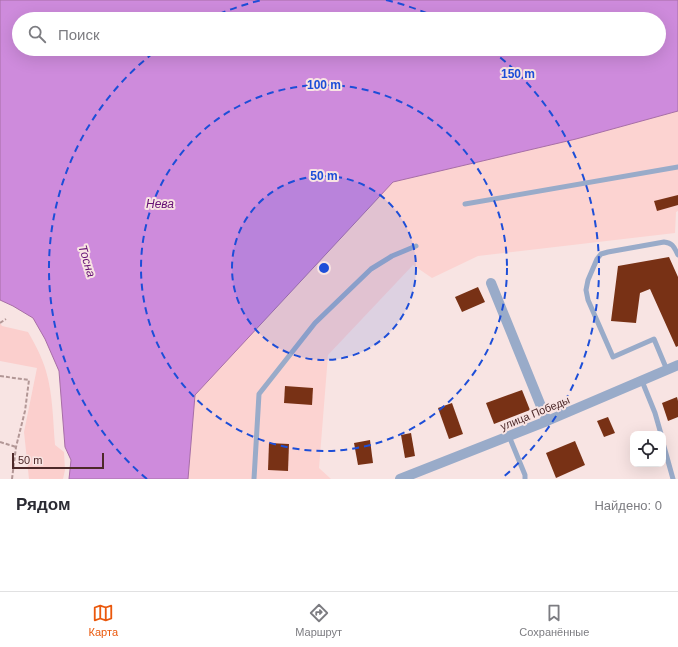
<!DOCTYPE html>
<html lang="ru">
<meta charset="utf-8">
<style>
:root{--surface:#fff;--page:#f7f7f7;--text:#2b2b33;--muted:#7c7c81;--line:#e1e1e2;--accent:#ea580c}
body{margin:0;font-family:Arial,sans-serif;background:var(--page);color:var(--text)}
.controls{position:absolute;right:12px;bottom:12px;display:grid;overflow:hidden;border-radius:8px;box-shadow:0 4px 16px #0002}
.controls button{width:36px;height:36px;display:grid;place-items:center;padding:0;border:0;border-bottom:1px solid var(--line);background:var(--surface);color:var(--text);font:20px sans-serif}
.scale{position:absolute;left:12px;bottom:10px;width:92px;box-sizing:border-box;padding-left:4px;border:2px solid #4d2929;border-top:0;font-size:11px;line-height:14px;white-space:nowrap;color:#4d2929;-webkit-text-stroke:3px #f8e4e3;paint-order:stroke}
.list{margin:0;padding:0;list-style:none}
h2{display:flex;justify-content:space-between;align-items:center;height:52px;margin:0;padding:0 16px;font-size:17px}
h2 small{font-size:13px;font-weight:400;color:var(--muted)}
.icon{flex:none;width:22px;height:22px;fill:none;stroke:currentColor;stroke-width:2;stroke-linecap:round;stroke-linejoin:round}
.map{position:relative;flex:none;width:678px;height:479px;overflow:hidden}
.search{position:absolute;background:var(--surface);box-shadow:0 4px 16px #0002;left:12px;right:12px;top:12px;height:44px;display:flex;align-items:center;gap:10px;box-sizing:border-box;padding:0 14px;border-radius:22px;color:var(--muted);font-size:15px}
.sheet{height:112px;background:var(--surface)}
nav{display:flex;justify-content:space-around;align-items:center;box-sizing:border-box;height:56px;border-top:1px solid var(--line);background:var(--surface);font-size:11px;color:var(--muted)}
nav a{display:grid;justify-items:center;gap:2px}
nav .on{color:var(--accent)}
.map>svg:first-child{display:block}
</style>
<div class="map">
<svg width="678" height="479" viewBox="0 0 678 479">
<rect width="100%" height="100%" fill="#f8e4e3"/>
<polygon fill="#fcd3d1" points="678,111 678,211 676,212 675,233 478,256 432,278 413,265 328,355 319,468 331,479 188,479 195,395 393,182 576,139"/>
<path fill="#fbcfcd" d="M0 323 2 326 28 332C35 344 42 357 46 371 53 395 53 421 55 445L64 452 65 470 63 479H29L24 432 37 368 0 361Z"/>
<path fill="#ce8bdc" stroke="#a76ea6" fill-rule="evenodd" d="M0 0H678V111L576 139 393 182 195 395 188 479H69L71 460 65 447 59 371 45 339 33 318 13 306 0 300ZM19 19H659V49H19Z"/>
<g fill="#783115">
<polygon points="678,195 678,205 657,211 654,201"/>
<polygon points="669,257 678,277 678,346 676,347 650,289 640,293 636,323 611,321 618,266"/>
<polygon points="478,287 485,302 462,312 455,297"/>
<polygon points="285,386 313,388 312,405 284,403"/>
<polygon points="522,390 530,410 494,424 486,403"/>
<polygon points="677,397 678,401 678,417 668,421 662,403"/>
<polygon points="452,403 463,434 449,439 438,408"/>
<polygon points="608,417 615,433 604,437 597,421"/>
<polygon points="411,433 415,456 405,458 401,435"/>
<polygon points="370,440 373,463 358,465 354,443"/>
<polygon points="575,441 585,465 556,478 546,453"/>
<polygon points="269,443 289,444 288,471 268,470"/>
</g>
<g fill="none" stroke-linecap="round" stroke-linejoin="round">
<g stroke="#b29796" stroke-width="2" stroke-dasharray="4 2" stroke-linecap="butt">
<polyline points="0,323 6,319"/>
<polyline points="0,376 29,380 25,411 16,447 12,479"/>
<polyline points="0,442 16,447"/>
</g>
<g stroke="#99abc9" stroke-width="5">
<polyline points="465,204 678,167"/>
<path d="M667 370 654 339 613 357 588 300 586 290 588 280 597 259 601 254 608 252 664 242C673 243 674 247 678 255"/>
<polyline points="642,381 655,413 661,434"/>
<polyline points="509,436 525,475 525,479"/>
<polyline points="663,443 673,479"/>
<polyline points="254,479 259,394 315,323 371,269 392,256 416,246"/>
</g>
<g stroke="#99abc9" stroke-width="10">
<polyline points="491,283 547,421"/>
<polyline points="400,479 547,421 678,365"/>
</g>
</g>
<circle cx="324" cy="268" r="92" fill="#1d4ed8" fill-opacity=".12"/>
<g fill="none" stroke="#1d4ed8" stroke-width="2" stroke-dasharray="7 5">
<circle cx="324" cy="268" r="92"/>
<circle cx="324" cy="268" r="183"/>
<path d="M147 479A275 275 0 0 1 157 50M208 19A275 275 0 0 1 262 0M386 0A275 275 0 0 1 440 19M491 50A275 275 0 0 1 501 479"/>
</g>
<g text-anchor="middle" stroke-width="4" stroke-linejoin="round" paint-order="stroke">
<g font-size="11" fill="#4d2929" stroke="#f8e4e3">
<text transform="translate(535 413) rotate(-22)" y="4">улица Победы</text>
</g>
<g font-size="12" font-style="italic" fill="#651074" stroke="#f8e4e3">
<text x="160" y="208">Нева</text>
<text transform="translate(87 261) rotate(73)" y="4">Тосна</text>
</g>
</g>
<circle cx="324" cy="268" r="6" fill="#1d4ed8" stroke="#f8e4e3" stroke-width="2"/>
<g font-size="12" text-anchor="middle" font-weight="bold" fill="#1d4ed8" stroke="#f8e4e3" stroke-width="4" stroke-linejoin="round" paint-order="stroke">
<text x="518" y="78">150 m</text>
<text x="324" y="89">100 m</text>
<text x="324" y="180">50 m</text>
</g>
</svg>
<div class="controls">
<button><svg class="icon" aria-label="locate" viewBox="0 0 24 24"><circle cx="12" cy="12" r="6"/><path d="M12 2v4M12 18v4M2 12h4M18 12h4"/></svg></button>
</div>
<div class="scale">50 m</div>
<div class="search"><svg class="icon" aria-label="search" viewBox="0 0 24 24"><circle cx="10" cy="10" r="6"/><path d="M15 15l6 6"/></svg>Поиск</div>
</div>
<section class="sheet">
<h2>Рядом<small>Найдено: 0</small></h2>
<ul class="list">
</ul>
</section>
<nav>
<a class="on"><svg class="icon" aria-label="map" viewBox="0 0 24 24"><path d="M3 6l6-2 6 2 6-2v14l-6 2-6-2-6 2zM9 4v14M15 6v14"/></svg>Карта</a>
<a><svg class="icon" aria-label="directions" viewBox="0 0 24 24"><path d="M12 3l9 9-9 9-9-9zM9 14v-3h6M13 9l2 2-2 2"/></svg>Маршрут</a>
<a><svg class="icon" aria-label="saved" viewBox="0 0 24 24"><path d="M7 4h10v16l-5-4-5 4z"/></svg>Сохранённые</a>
</nav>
